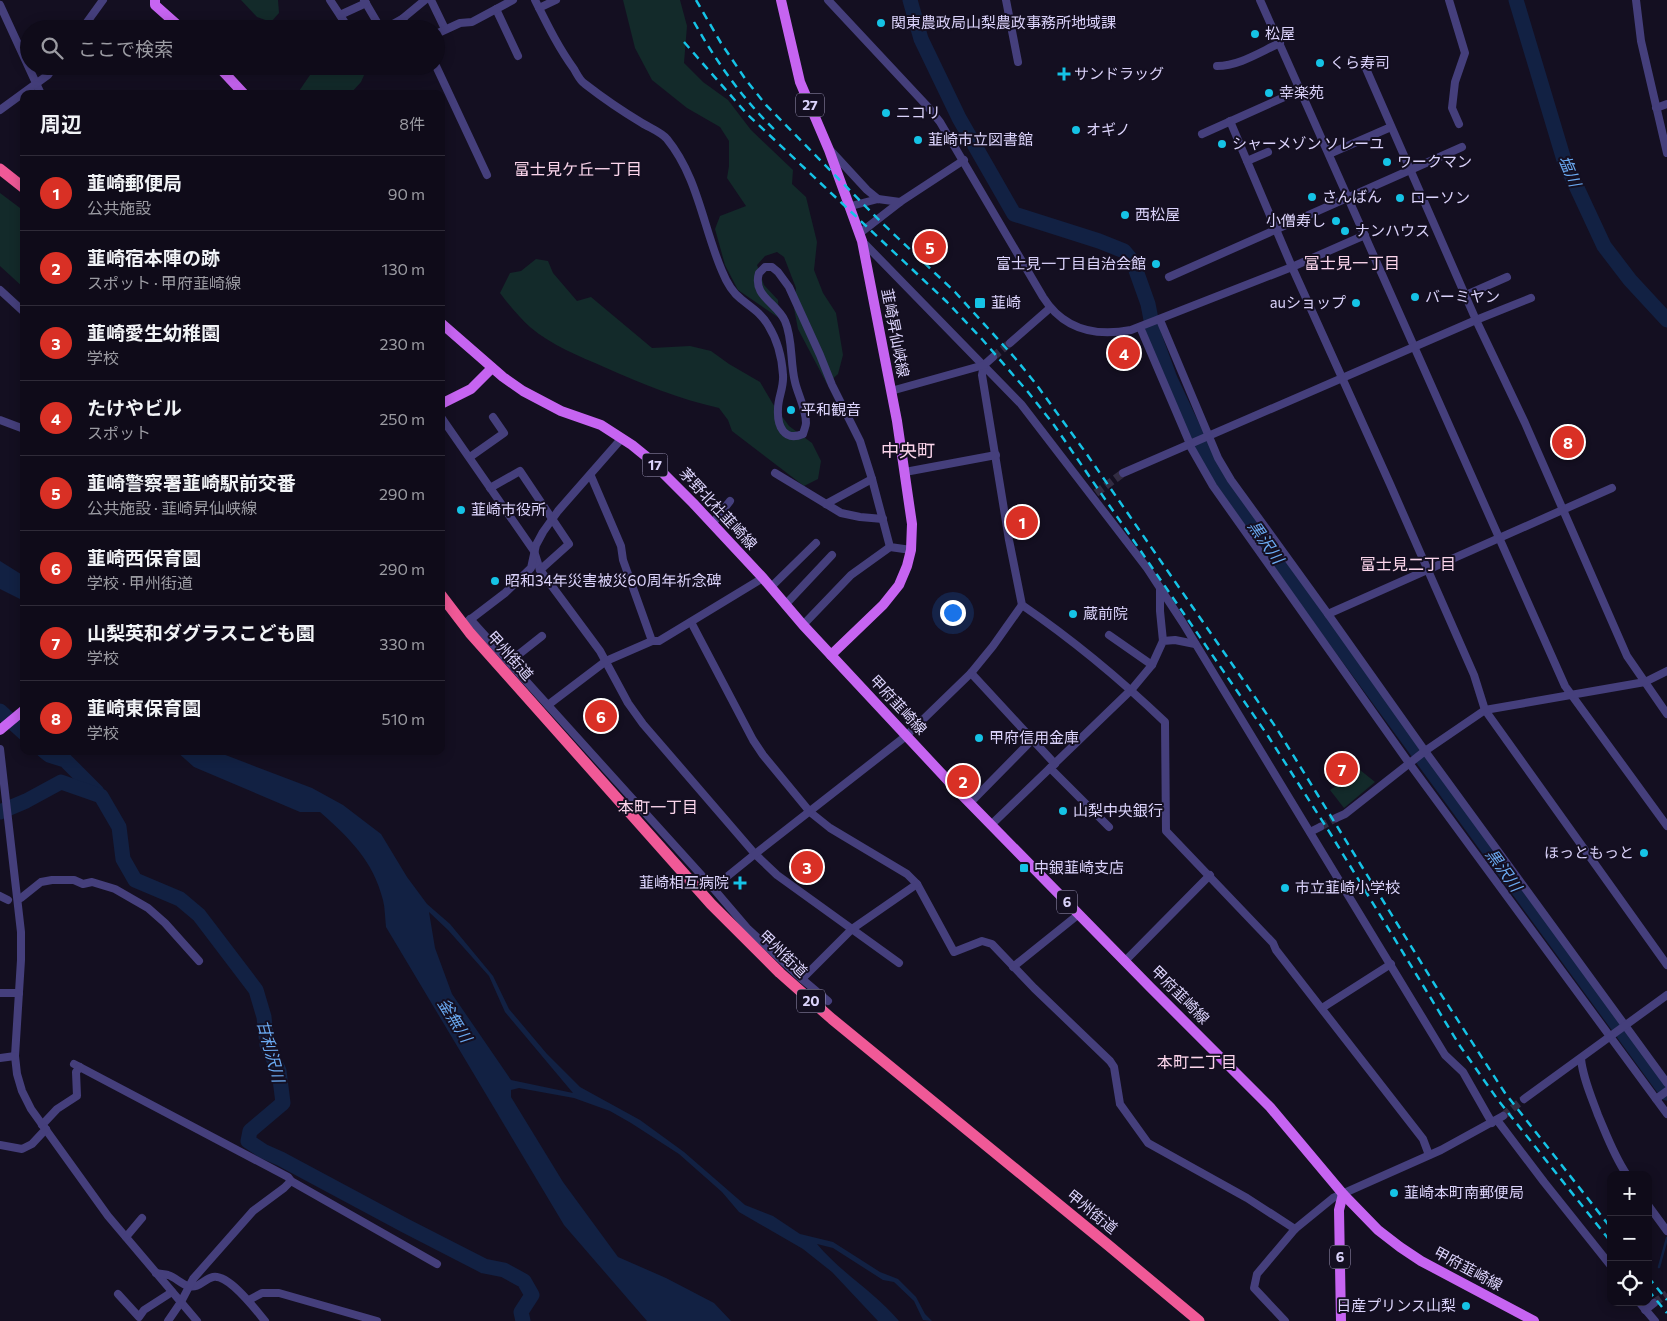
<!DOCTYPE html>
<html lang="ja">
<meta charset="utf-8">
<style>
:root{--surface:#0f0b19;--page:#1d1926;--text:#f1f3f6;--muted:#9b9ba2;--line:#2f2b38;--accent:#d93025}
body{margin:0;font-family:Commissioner,"Noto Sans JP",sans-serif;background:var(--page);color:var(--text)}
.controls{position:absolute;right:15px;bottom:15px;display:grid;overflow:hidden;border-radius:10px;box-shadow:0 2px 12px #0003}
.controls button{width:45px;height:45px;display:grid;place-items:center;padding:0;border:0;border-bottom:1px solid var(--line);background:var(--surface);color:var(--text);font:25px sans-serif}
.you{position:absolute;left:952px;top:612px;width:18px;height:18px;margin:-12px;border:4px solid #fff;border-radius:50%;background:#1a73e8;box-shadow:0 0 0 8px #1a73e833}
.badge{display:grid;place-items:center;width:32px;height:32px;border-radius:50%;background:var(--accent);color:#fff;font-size:16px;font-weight:700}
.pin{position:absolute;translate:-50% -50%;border:2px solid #fff;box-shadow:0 1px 5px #0006}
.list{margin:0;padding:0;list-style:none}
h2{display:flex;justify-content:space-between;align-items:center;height:65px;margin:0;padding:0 20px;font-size:21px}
h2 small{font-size:16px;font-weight:400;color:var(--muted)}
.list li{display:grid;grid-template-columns:32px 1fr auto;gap:15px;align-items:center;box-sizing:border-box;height:75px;padding:0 20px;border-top:1px solid var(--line)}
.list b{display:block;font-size:19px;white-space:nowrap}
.list p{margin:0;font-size:16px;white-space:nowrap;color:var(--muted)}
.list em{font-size:16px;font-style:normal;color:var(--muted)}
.icon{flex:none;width:28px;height:28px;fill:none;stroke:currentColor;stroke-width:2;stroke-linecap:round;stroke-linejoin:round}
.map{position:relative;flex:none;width:1667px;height:1321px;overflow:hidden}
.search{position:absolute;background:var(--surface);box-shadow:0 2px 12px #0003;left:20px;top:20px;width:425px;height:55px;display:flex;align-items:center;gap:12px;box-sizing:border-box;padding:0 18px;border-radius:28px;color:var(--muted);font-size:19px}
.panel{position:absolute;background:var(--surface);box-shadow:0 2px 12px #0003;left:20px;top:90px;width:425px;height:665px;border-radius:10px}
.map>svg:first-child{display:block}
</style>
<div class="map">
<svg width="1667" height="1321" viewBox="0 0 1667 1321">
<rect width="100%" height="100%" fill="#140f21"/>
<g fill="#132a2a">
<polygon points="241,0 278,0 279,13 271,22 257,17"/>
<polygon points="623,0 680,0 687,26 684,63 703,82 728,100 751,130 793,170 792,184 806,197 817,242 814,270 823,293 836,313 843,355 838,374 827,384 798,329 794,308 796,288 784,257 777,252 765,256 757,265 764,285 778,300 779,318 738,290 725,265 715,229 720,216 746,206 727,178 729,166 729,141 720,127 687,108 652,80 635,48"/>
<polygon points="331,66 368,66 361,82 350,94 297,94 310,75 321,70 327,72"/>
<polygon points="0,193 24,211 24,288 0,266"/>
<path d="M536 259 548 261 553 273 577 301 591 297 652 348 690 346 711 351 729 364 760 382 773 404 789 426 812 443 821 461 818 479 804 486 732 431 728 420 719 408C679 399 642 384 604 367 579 356 551 345 530 327 519 317 509 305 500 293L510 273 521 271Z"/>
<polygon points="1360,770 1375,782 1344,808 1330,790"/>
</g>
<g fill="#122143" fill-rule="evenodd">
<polygon points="0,561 24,576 24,601 0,589"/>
<path d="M176 751H215L312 788 343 805 381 834 407 877 427 904 450 924 493 976 509 1009 547 1054 580 1087 640 1120 684 1152 745 1205 773 1216 800 1234 833 1242 880 1272 898 1279 916 1297 925 1314 932 1321 923 1320 914 1301 894 1282 883 1280 833 1248 817 1244C841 1273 875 1292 899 1321H878L832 1272 803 1249 739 1212 722 1192 679 1154 631 1123 610 1111 574 1098 519 1088 511 1090V1097L563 1182 618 1257 666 1278 714 1303 731 1321H647L564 1225 386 927C385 918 385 908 383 900 373 860 349 838 320 812H300L194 767ZM429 912 448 930 489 976 505 1012 573 1093 511 1080 452 994 435 948Z"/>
</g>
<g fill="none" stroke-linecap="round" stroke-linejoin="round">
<polyline stroke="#122143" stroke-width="2.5" points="1659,1267 1667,1238"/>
<g stroke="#122143" stroke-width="15">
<polyline points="910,0 921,39 959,118 1014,214 1099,241 1124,251 1133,262 1148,304 1154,335 1170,379 1207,458 1316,613 1667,1093"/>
<polyline points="1516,0 1564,160 1604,246 1630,280 1667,320"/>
<polyline points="0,711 24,733"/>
<polyline points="44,751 49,755 65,760 97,792"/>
<polyline points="0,812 26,801 61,782 101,796 119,827 123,859 135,880 180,899 199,915 256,990 264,1017 267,1045 279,1071 283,1103 250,1131 248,1141 263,1151 281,1159 406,1226 484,1266 504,1270 524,1281 532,1295 521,1312 523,1321"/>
</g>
<g stroke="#322c42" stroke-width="8" stroke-dasharray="8 4" stroke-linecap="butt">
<polyline points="993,357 1010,343"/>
<polyline points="1096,493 1123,473"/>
<polyline points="1320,827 1336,818"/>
<polyline points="1503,1116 1524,1099"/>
<polyline points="1654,1303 1667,1294"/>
</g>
<g stroke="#453f7c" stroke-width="8">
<polyline points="330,0 349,29"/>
<polyline points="364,0 381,29"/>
<polyline points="431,0 445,29"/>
<path d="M535 0C547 24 558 47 574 69 577 74 580 81 585 84 603 98 622 111 642 123 650 128 661 132 667 139 698 177 703 227 722 271 726 281 733 293 741 299 752 308 761 313 768 325 778 341 782 358 783 375 784 388 778 397 778 409 777 426 784 442 803 434 804 430 806 426 806 423 806 409 798 395 795 382 790 362 793 339 785 321 777 303 752 296 759 273L765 267H772L778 272 789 287 820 355 832 385 860 441 872 479 890 547 911 550"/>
<path d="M828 0 928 107 940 122 1043 297C1063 329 1094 337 1131 330L1292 267 1365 235"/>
<polyline points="1006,0 1018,62"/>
<polyline points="1260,0 1565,686 1667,826"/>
<polyline points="1449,0 1465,53 1455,82 1452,108 1459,124"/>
<polyline points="1636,0 1641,41 1667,153"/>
<polyline points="0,5 41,94"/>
<polyline points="539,8 556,0"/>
<polyline points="496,9 518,56"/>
<polyline points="340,15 366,3"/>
<polyline points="402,19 410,29"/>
<polyline points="82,29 103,0"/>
<polyline points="384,29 402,19 425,0"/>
<polyline points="436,34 460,23 472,22 513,0"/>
<polyline points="1364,64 1476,320 1525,423 1627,656 1667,714"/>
<polyline points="436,66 487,175"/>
<path d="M1217 66C1239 66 1260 52 1280 43"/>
<polyline points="1656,108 1667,104"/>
<polyline points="0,110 48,75 54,66"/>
<polyline points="1230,121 1292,267 1390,484 1474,675 1485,710 1667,965"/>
<polyline points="1202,134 1300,90"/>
<polyline points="831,151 867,190 878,199"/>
<polyline points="1329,154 1391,127"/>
<polyline points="1247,161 1268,152"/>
<polyline points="851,206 878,199 900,202"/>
<polyline points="860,233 900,202 964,160"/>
<polyline points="862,241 1021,404 1147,568 1183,623 1445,1055 1463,1072 1492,1123"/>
<polyline points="1169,277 1462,147"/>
<polyline points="0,290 24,312"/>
<polyline points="1466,295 1507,277"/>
<polyline points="1160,320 1218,458 1231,480 1328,614 1425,751 1667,1083"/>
<polyline points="1140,327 1190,444"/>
<polyline points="1010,343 1050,308"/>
<path d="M984 365 982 375 1009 540 1022 605C1073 640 1120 679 1165 722L1166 831 1273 943 1276 950 1423 1139 1429 1155"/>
<polyline points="891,391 984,365 993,357"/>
<polyline points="441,417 534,551 540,570 600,651 628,703 643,724 755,854 777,875 899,963"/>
<polyline points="0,420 24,429"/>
<polyline points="1189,444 1213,486 1409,763 1667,1114"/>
<polyline points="470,457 504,433 493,417"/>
<polyline points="905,472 996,455"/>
<polyline points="775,473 841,513 860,517 883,519"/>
<polyline points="1123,473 1476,320 1531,298"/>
<polyline points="591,476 621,546 623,560 652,641"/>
<polyline points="490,488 520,471 569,544 540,570"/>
<polyline points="826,504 872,479"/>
<polyline points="712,524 730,501"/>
<polyline points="771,587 816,543"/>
<polyline points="1160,588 1160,611 1163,641"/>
<polyline points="785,605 832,555"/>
<polyline points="1328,614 1612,488"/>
<polyline points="470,619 713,888 748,929 802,979 828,1001"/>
<polyline points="467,622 505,593 531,568 536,545 543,532 558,511 622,438"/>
<polyline points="691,622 753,740 763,755 810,812 830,828 907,874 917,884 954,952 982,941 992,944 1034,988 1110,1061 1114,1067 1120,1104 1148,1143 1247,1198 1295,1229"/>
<polyline points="803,625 851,575 890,547"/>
<polyline points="1109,635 1152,665"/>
<polyline points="509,662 542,636"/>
<polyline points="971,673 1055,764"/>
<polyline points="548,705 606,661 652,641 659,641 763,578"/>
<polyline points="0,749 21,932 21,960 15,1056 17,1074 22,1091 31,1109 108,1216 197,1321"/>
<polyline points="1050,768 1109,827"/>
<polyline points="970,803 1032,740"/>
<polyline points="1336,818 1345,814 1425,751 1485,710 1645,682 1667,671"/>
<polyline points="992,824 1132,689 1152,665 1163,641 1175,640 1195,644"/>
<polyline points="1310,832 1320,827"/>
<polyline points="713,888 755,854 906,736 971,673 993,646 1022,605"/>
<polyline points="0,896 8,900"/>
<polyline points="21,898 41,882 52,880 74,880 83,884 92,882 115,889 148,908 165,923 199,961"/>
<polyline points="1125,961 1210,875"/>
<polyline points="1013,967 1079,914"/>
<polyline points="802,979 852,929 917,884"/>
<polyline points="0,993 19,993"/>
<polyline points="1322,1008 1391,964"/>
<polyline points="0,1058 15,1056"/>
<path d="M1581 1059C1583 1078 1591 1096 1598 1115 1607 1136 1614 1156 1627 1175"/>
<polyline points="74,1064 288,1177 291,1181 437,1264"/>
<polyline points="1524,1099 1667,995"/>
<polyline points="1656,1099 1667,1091"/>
<polyline points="1497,1120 1544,1182 1611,1266"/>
<polyline points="42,1125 57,1109 77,1096 76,1072 80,1067"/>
<polyline points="0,1145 22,1149 32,1144 46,1129"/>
<polyline points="1648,1205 1667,1231"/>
<polyline points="126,1237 142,1218"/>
<path d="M156 1273C160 1274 164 1274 168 1275 175 1277 181 1284 188 1286 199 1289 204 1279 213 1277 229 1274 255 1309 265 1321"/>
<polyline points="118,1294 139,1317 144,1310 172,1292"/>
<polyline points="249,1300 262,1293 279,1293 377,1321"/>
<polyline points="1639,1302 1655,1321"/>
<polyline points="1645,1310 1654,1303"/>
<polyline points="168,1321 181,1302 193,1279 253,1211 284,1188 291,1181"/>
<polyline points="1285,1321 1254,1288 1257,1274 1295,1229 1333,1198 1441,1150 1503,1116"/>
</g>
<g stroke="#c664f1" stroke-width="10">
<polyline points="155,0 155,5 182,29"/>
<polyline points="781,0 800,82 829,150 862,241 897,421 912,524 911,550 907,566 899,585 883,605 831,655"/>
<polyline points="218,66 244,94"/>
<polyline points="441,323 503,377 523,391 561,411 601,425 632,445 648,458 693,503 763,578 803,625 955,788 1151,988 1270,1107 1343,1194 1378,1230 1400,1247 1421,1261 1534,1321"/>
<polyline points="441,404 471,389 492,368"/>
<polyline points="0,730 24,710"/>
<polyline points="1341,1321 1339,1210 1343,1194"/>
</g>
<g stroke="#f05997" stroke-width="11">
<polyline points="0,169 24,188"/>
<polyline points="441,595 470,633 711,904 780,973 832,1019 1108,1245 1199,1321"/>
</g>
<g stroke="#15c3e6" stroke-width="2.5" stroke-dasharray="8 6" stroke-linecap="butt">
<polyline points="696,0 721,43 746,80 766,105 881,222 955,292 1015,358 1036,384 1086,453 1277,729 1435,985 1505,1093 1611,1228"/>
<path d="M694 22C717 63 744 101 778 133"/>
<polyline points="684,42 747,114 947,302 981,338 1028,392 1054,425 1268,736 1330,833 1460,1046 1498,1100 1611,1242"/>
<polyline points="1648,1277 1667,1300"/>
<polyline points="1648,1290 1667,1313"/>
</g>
</g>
<g fill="#15c3e6" stroke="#140f21" stroke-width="2">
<circle cx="881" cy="23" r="5"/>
<circle cx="1255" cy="34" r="5"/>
<circle cx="1320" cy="63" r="5"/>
<path d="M1061.5 66.5h5v5h5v5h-5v5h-5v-5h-5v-5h5z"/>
<circle cx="1269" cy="93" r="5"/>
<circle cx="886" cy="113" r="5"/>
<circle cx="1076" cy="130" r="5"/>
<circle cx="918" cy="140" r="5"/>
<circle cx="1222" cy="144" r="5"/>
<circle cx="1387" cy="162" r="5"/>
<circle cx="1312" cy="197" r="5"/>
<circle cx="1400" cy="198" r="5"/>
<circle cx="1125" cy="215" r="5"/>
<circle cx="1336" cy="221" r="5"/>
<circle cx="1345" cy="231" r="5"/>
<circle cx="1156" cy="264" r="5"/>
<circle cx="1415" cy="297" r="5"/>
<rect x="974" y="297" width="12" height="12" rx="2.5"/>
<circle cx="1356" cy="303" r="5"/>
<circle cx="791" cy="410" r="5"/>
<circle cx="461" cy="510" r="5"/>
<circle cx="495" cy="581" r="5"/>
<circle cx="1073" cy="614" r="5"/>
<circle cx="979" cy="738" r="5"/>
<circle cx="1063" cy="811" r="5"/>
<circle cx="1644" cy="853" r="5"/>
<rect x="1019" y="863" width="10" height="10" rx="2.5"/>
<path d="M737.5 875.5h5v5h5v5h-5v5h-5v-5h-5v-5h5z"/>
<circle cx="1285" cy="888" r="5"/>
<circle cx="1394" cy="1193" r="5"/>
<circle cx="1466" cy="1306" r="5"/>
</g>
<g text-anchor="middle" stroke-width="4" stroke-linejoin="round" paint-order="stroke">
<g fill="#140f21" stroke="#9f98ba" stroke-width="1">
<rect x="796" y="93.5" width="28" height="23" rx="4"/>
<rect x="642.5" y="453.5" width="25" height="23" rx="4"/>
<rect x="1057" y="890.5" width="20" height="23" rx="4"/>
<rect x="797" y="989.5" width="28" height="23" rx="4"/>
<rect x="1330" y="1245.5" width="20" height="23" rx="4"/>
</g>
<g font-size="14" font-weight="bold" fill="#dbd3fb">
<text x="810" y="110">27</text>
<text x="655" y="470">17</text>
<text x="1067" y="907">6</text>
<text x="811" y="1006">20</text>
<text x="1340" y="1262">6</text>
</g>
<g font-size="15" fill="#dbd3fb" stroke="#140f21" text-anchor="start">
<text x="891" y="28">関東農政局山梨農政事務所地域課</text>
<text x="1265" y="39">松屋</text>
<text x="1330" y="68">くら寿司</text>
<text x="1074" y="79">サンドラッグ</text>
<text x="1279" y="98">幸楽苑</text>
<text x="896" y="118">ニコリ</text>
<text x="1086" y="135">オギノ</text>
<text x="928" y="145">韮崎市立図書館</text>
<text x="1232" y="149">シャーメゾン ソレーユ</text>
<text x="1397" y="167">ワークマン</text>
<text x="1322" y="202">さんばん</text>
<text x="1410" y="203">ローソン</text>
<text x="1135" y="220">西松屋</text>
<text x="1326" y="226" text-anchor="end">小僧寿し</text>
<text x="1355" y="236">ナンハウス</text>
<text x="1146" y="269" text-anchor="end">富士見一丁目自治会館</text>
<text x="1425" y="302">バーミヤン</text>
<text x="991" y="308">韮崎</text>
<text x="1346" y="308" text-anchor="end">auショップ</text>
<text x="801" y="415">平和観音</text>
<text x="471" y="515">韮崎市役所</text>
<text x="505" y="586">昭和34年災害被災60周年祈念碑</text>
<text x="1083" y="619">蔵前院</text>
<text x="989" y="743">甲府信用金庫</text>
<text x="1073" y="816">山梨中央銀行</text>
<text x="1634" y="858" text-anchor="end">ほっともっと</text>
<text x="1034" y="873">中銀韮崎支店</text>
<text x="729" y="888" text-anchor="end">韮崎相互病院</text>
<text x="1295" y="893">市立韮崎小学校</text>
<text x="1404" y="1198">韮崎本町南郵便局</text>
<text x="1456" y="1311" text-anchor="end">日産プリンス山梨</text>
</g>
<g font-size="15" fill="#dbd3fb" stroke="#140f21">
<text transform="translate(895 333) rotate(79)" y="5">韮崎昇仙峡線</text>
<text transform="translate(718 509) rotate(47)" y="5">茅野北杜韮崎線</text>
<text transform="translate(510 656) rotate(48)" y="5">甲州街道</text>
<text transform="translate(898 705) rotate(47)" y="5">甲府韮崎線</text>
<text transform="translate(783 954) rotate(44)" y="5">甲州街道</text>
<text transform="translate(1180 995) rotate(45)" y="5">甲府韮崎線</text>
<text transform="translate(1092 1212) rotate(39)" y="5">甲州街道</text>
<text transform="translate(1468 1269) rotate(28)" y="5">甲府韮崎線</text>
</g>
<g font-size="16" fill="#fbd5eb" stroke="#140f21">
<text x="578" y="175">富士見ケ丘一丁目</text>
<text x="1352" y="269">富士見一丁目</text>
<text x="1408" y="570">富士見二丁目</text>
<text x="658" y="813">本町一丁目</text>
<text x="1197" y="1068">本町二丁目</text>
</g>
<g font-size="16" font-style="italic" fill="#6baaf2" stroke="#140f21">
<text transform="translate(1570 171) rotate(67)" y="6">塩川</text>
<text transform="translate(1266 542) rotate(55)" y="6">黒沢川</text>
<text transform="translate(1504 870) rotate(54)" y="6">黒沢川</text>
<text transform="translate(455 1020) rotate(58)" y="6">釜無川</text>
<text transform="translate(271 1051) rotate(75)" y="6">甘利沢川</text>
</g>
<g font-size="18" fill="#fbd5eb" stroke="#140f21">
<text x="908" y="457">中央町</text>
</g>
</g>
</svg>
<div class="controls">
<button>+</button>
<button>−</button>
<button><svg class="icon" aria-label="locate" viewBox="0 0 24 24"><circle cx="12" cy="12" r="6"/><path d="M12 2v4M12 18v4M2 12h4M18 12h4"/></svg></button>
</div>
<div class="you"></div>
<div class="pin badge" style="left:1022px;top:522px">1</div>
<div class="pin badge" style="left:963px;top:781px">2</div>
<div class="pin badge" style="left:807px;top:867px">3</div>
<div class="pin badge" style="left:1124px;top:353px">4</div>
<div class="pin badge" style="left:930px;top:247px">5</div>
<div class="pin badge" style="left:601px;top:716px">6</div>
<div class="pin badge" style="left:1342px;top:769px">7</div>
<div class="pin badge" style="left:1568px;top:442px">8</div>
<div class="search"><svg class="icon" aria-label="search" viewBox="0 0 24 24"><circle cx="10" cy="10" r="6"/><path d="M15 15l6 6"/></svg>ここで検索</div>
<section class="panel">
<h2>周辺<small>8件</small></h2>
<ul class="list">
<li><span class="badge">1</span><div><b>韮崎郵便局</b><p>公共施設</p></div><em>90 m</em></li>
<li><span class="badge">2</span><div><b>韮崎宿本陣の跡</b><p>スポット · 甲府韮崎線</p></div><em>130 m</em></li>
<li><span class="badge">3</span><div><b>韮崎愛生幼稚園</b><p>学校</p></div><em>230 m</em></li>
<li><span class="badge">4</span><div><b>たけやビル</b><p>スポット</p></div><em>250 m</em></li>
<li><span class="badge">5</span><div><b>韮崎警察署韮崎駅前交番</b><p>公共施設 · 韮崎昇仙峡線</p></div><em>290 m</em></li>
<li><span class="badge">6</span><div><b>韮崎西保育園</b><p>学校 · 甲州街道</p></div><em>290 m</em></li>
<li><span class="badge">7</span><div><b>山梨英和ダグラスこども園</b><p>学校</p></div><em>330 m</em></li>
<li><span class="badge">8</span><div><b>韮崎東保育園</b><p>学校</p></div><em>510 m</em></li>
</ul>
</section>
</div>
